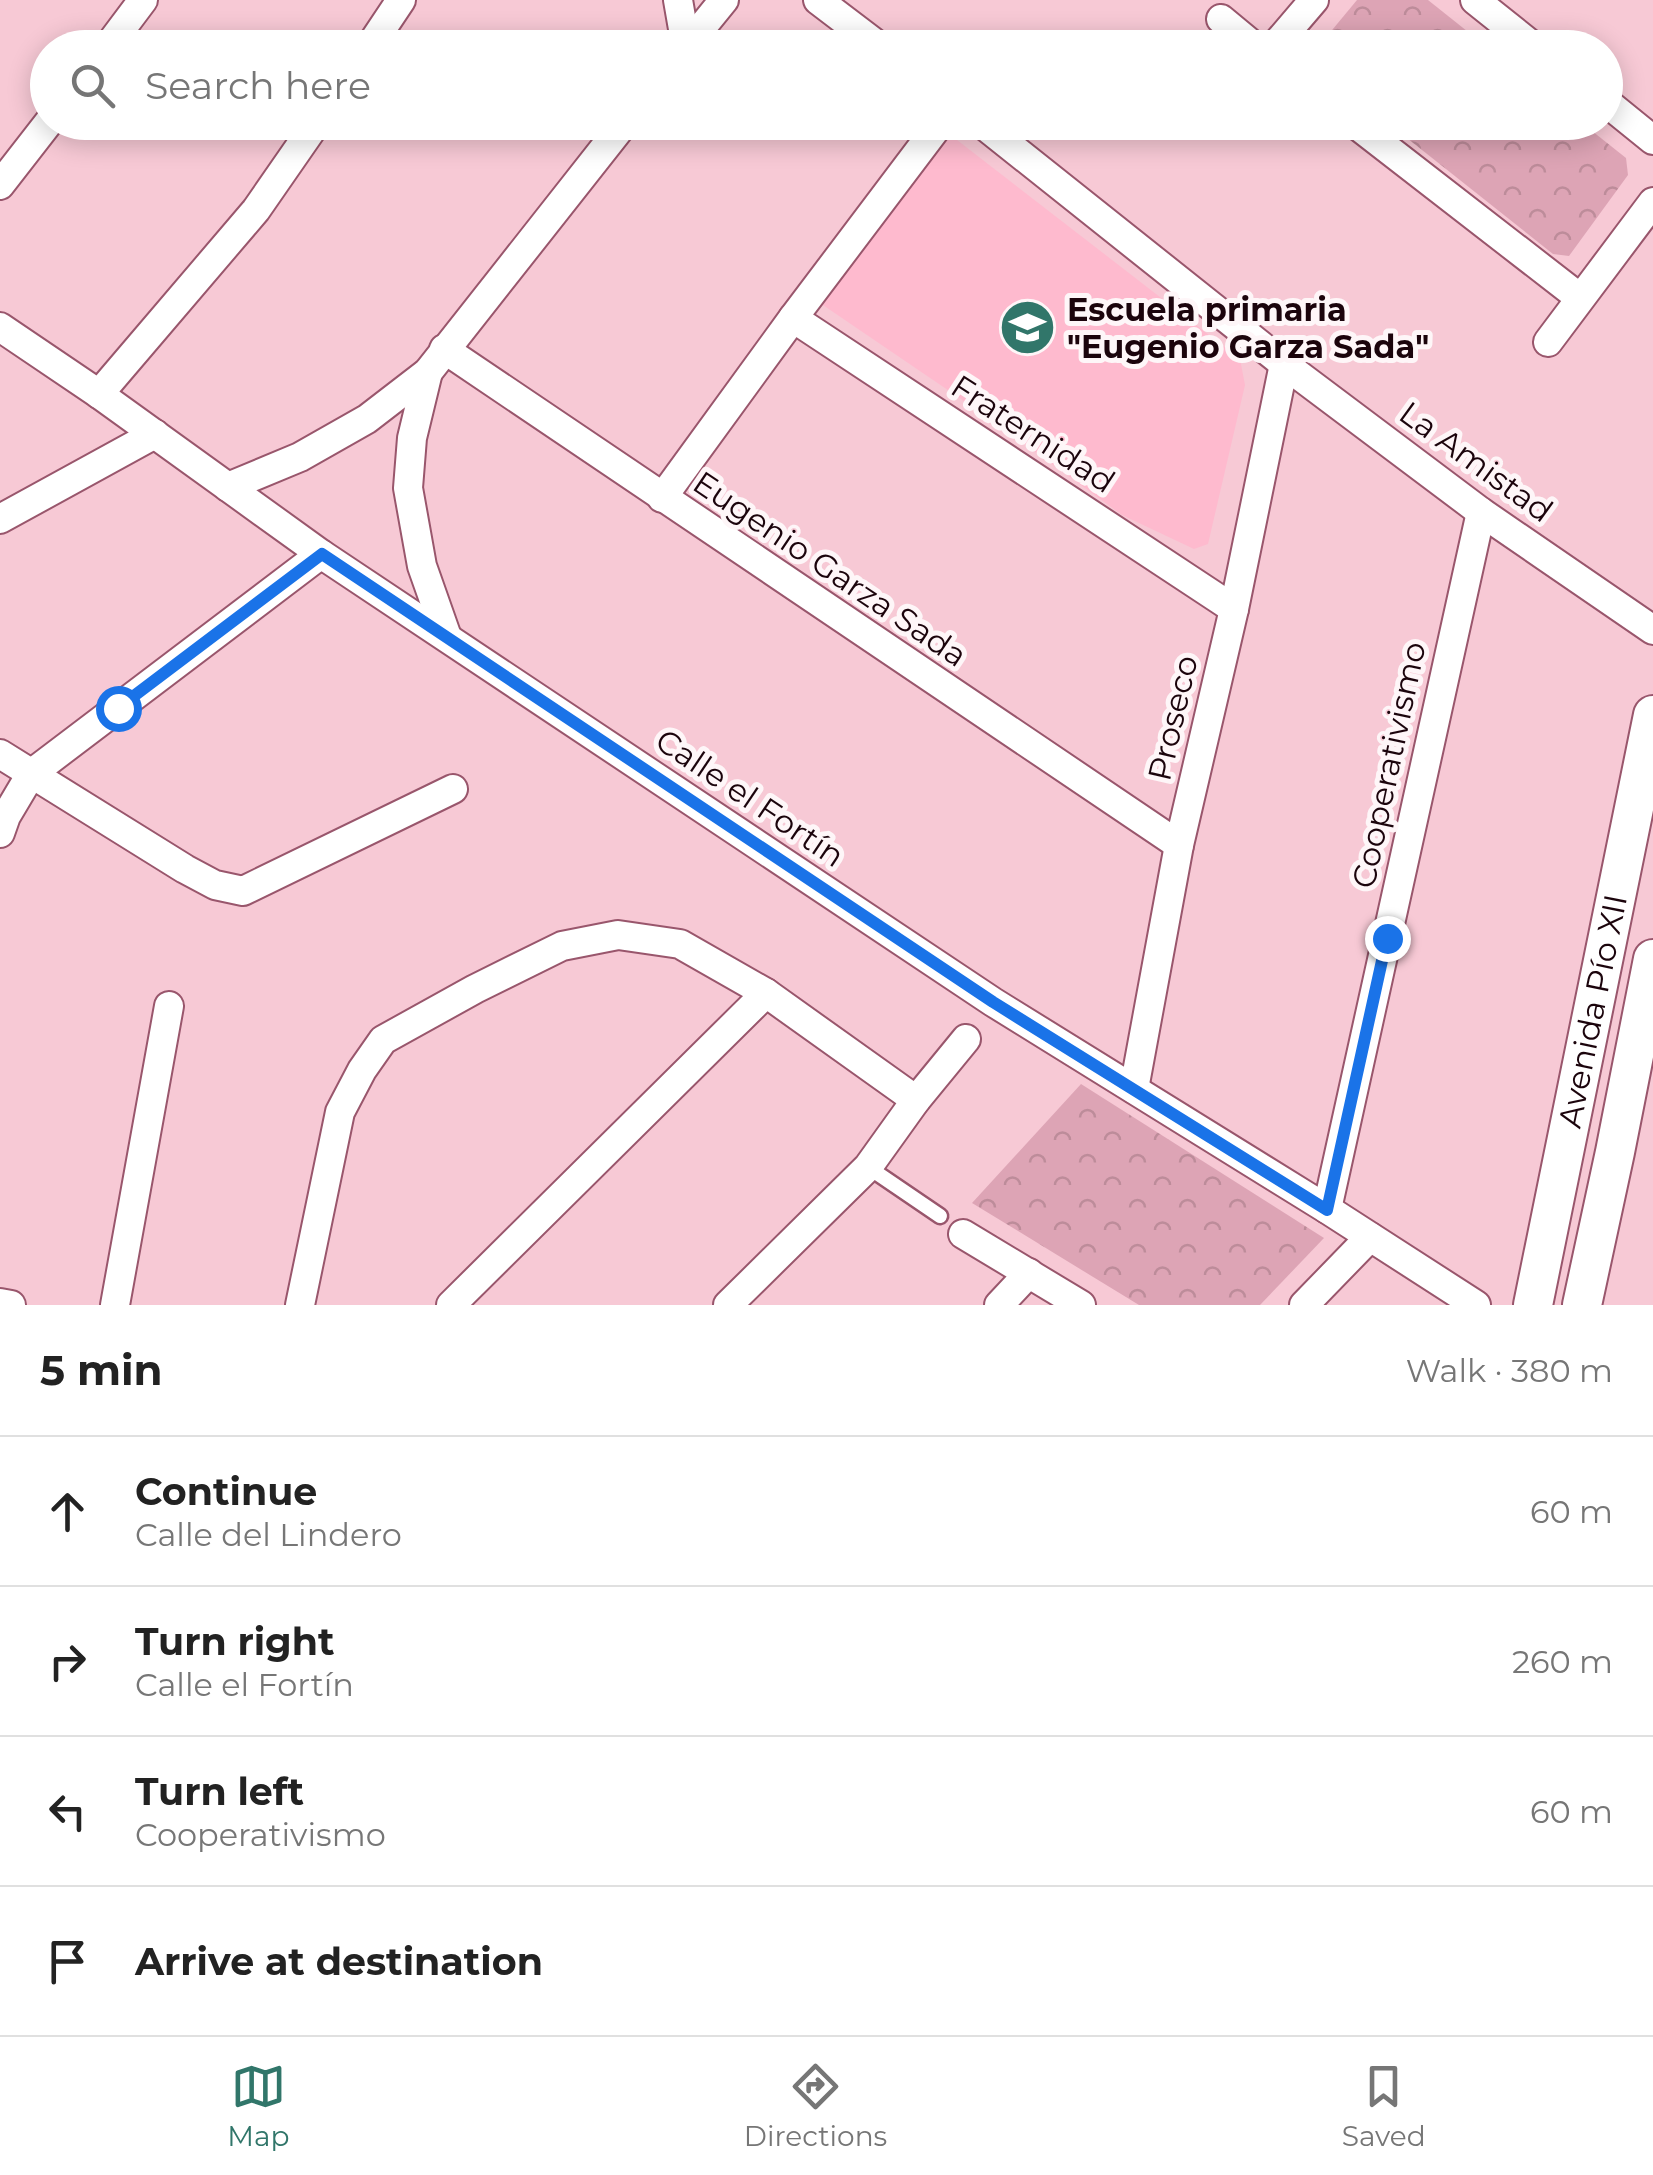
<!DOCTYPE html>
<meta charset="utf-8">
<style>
:root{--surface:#fff;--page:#f2f2f2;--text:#222;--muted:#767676;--line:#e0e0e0;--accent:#31766a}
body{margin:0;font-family:Montserrat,sans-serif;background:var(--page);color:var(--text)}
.stop{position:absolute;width:30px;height:30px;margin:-22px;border:8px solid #1a73e8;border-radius:50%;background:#fff}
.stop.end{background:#1a73e8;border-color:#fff;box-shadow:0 2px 10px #0008}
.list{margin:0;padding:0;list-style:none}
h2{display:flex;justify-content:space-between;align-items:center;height:130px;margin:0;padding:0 40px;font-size:42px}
h2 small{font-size:32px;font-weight:400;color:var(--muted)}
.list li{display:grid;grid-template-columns:65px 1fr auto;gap:30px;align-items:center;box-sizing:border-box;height:150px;padding:0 40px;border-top:2px solid var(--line)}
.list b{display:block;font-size:38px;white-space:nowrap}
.list p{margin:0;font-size:32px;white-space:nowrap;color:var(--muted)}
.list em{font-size:32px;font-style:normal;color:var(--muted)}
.icon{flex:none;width:55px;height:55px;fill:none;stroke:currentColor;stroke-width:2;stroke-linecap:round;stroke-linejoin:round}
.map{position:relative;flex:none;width:1653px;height:1305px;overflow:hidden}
.search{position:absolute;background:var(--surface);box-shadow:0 5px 25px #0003;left:30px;right:30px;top:30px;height:110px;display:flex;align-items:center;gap:25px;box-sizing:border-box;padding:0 35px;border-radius:55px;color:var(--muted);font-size:38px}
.sheet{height:730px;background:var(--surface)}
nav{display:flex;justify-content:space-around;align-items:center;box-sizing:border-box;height:140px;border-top:2px solid var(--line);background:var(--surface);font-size:28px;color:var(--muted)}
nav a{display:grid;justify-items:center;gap:5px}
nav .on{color:var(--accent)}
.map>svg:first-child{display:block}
</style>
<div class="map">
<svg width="1653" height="1305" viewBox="0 0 1653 1305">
<defs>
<pattern id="forest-crowns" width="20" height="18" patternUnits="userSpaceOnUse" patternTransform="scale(2.5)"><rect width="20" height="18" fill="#dda4b5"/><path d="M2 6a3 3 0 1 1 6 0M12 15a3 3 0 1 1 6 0" fill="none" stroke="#bd8c9a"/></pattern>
</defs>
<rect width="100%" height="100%" fill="#f7c9d5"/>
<polygon fill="#febace" points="948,133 1240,359 1245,385 1208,544 1194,549 1122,515 986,416 817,301"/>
<g fill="url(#forest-crowns)">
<polygon points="1357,0 1428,0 1487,47 1318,47"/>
<polygon points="1388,123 1582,123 1626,158 1628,175 1569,256 1553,254"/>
<polygon points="1081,1084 1324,1238 1260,1305 1139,1305 972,1203"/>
</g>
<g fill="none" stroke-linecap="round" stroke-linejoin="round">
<defs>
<polyline id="lane" points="868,1167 940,1216"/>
<g id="street">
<polyline points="678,0 686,46"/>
<polyline points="818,0 881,48"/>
<polyline points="1475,0 1535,48"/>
<polyline points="1221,19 1256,48"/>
<polyline points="107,48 143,0"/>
<polyline points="369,48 401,0"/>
<polyline points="685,48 724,0"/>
<polyline points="1273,48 1314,0"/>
<polyline points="1606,102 1653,140"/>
<polyline points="980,122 1284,364 1481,512 1653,630"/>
<polyline points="1353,122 1580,298"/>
<polyline points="0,185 49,122"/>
<polyline points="793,318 1234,609"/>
<polyline points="0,327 99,394 321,554 993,1002 1327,1209 1476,1305"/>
<polyline points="1548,342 1653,202"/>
<polyline points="444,349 1179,845"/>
<polyline points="428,372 412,438 408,488 422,566 447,637"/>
<polyline points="99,394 256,210 317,122"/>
<polyline points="228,487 300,457 367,419 428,372 625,122"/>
<polyline points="662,498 793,318 941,122"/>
<polyline points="0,519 155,434"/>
<polyline points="0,754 185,869 215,885 243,891 453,789"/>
<polyline points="0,833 6,816 31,774 321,554"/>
<polyline points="1134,1089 1179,845 1234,609 1284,364"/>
<polyline points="1327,1209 1481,512"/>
<polyline points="963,1234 1081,1305"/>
<polyline points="0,1303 11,1305"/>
<polyline points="115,1305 169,1006"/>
<polyline points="300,1305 340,1112 362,1070 383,1040 475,989 562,946 618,935 680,944 766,993 916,1100"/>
<polyline points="451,1305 766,993"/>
<polyline points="728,1305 868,1167 916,1100 966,1039"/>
<polyline points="999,1305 1029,1273"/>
<polyline points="1304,1305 1370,1237"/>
</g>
<g id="secondary">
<path id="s1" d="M1533 1305 1653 715"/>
<polyline points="1582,1305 1615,1152 1653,959"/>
</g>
</defs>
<use href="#lane" stroke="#99566c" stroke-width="19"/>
<use href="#street" stroke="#99566c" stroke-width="32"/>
<use href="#secondary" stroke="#99566c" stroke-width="42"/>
<use href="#lane" stroke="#fff" stroke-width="14"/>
<use href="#street" stroke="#fff" stroke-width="28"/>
<use href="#secondary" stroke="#fff" stroke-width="38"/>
</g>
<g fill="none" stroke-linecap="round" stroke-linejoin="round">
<polyline stroke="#1a73e8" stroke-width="12" points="118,708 322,554 993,1002 1327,1210 1387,938"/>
</g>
<defs>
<symbol id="school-disc" viewBox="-11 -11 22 22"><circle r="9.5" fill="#31766a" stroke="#fef6f8"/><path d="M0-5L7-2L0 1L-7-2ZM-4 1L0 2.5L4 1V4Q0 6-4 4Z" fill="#fff"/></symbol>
</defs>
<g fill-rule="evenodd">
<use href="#school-disc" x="996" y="296" width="63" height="63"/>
</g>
<g text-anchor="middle" stroke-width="10" stroke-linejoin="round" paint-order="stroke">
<g font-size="32" font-weight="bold" fill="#1b040c" stroke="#fef6f8" text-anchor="start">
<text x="1067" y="321">Escuela primaria<tspan x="1067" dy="37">"Eugenio Garza Sada"</tspan></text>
</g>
<g font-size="32" fill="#1b040c" stroke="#fef6f8">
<text transform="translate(1033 434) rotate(33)" y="11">Fraternidad</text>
<text transform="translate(1476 462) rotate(36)" y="11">La Amistad</text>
<text transform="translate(830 569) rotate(34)" y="11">Eugenio Garza Sada</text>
<text transform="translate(1173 718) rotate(-77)" y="11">Proseco</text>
<text transform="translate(1389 765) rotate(-78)" y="11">Cooperativismo</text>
<text transform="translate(750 798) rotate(34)" y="11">Calle el Fortín</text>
<text dy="11" stroke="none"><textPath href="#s1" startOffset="300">Avenida Pío XII</textPath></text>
</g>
</g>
</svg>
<div class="stop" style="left:118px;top:708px"></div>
<div class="stop end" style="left:1387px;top:938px"></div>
<div class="search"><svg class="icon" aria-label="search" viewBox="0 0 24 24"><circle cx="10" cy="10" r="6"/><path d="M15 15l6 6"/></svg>Search here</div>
</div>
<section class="sheet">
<h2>5 min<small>Walk · 380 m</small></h2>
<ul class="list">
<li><svg class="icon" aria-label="ahead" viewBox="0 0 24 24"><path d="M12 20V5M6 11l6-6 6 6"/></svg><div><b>Continue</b><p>Calle del Lindero</p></div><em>60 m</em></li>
<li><svg class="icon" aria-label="right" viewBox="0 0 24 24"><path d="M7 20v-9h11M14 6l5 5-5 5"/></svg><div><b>Turn right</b><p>Calle el Fortín</p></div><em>260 m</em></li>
<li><svg class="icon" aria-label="left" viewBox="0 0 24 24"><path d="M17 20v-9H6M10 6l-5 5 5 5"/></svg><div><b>Turn left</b><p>Cooperativismo</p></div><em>60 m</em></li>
<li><svg class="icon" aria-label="arrive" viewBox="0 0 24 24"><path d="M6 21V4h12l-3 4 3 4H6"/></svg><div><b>Arrive at destination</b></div></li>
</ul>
</section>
<nav>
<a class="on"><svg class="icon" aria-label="map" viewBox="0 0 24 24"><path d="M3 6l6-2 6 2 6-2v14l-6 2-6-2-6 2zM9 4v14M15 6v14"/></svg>Map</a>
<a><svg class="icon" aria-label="directions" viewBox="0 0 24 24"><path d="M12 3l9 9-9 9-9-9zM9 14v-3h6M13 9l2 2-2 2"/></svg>Directions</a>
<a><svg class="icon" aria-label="saved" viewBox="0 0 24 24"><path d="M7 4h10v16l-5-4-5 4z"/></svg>Saved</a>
</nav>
